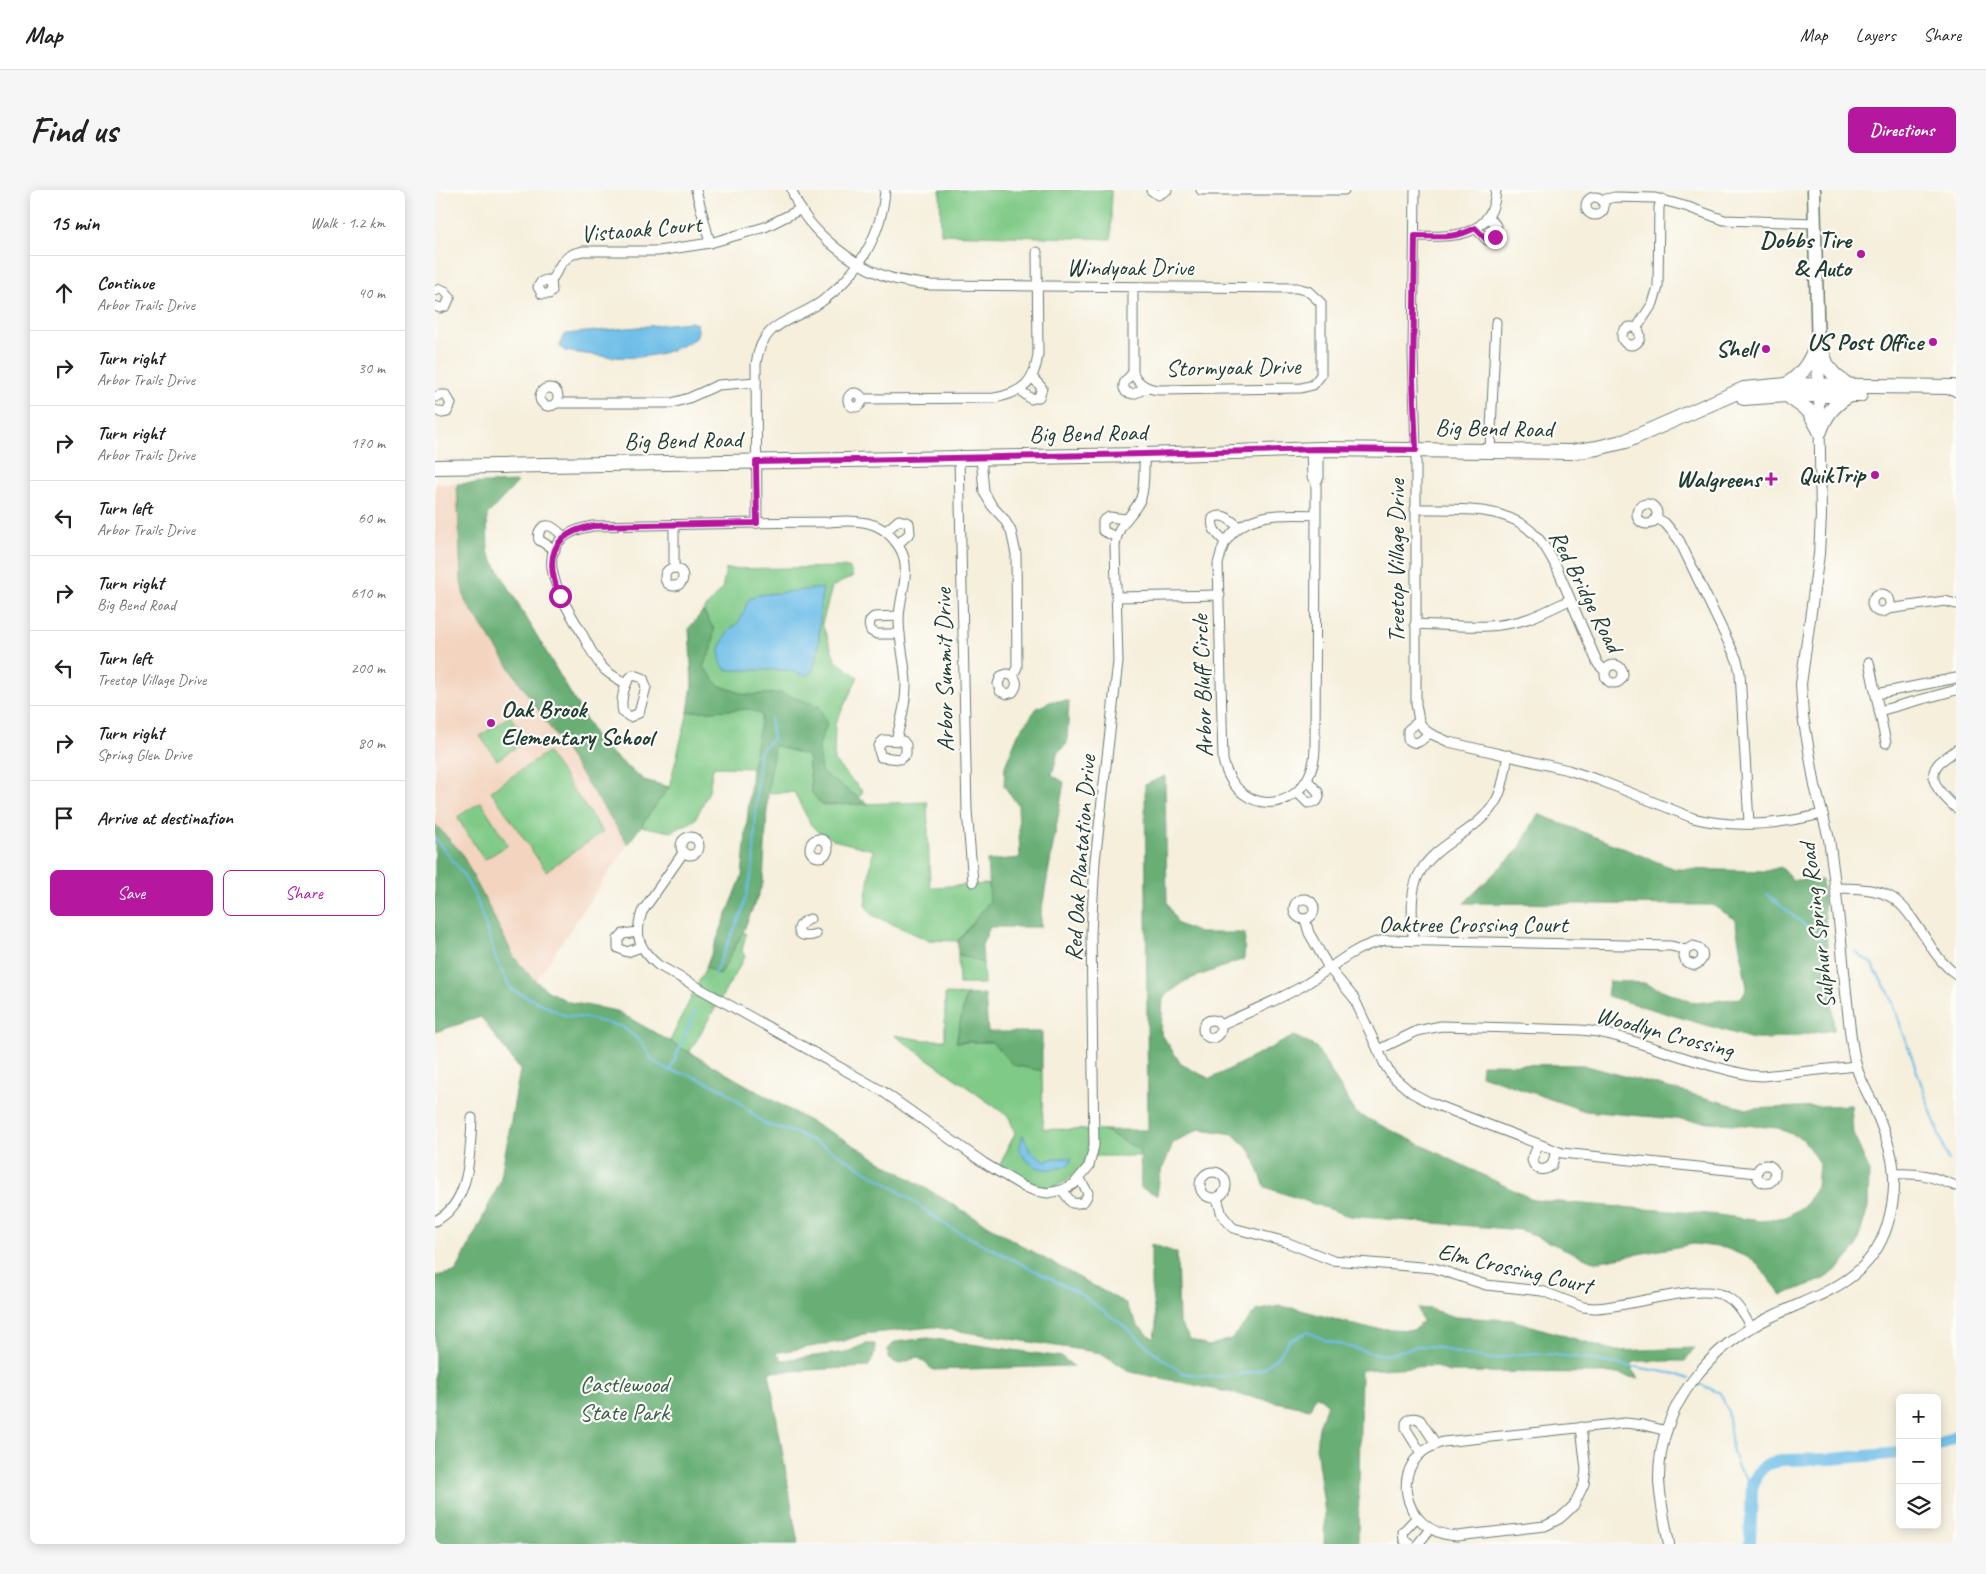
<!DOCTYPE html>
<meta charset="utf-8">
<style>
:root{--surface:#fff;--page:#f6f6f6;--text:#222;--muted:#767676;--line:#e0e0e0;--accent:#b5179e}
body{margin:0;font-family:Caveat,sans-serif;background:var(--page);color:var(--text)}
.controls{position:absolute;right:15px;bottom:15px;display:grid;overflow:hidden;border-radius:8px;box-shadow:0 2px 12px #0003}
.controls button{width:45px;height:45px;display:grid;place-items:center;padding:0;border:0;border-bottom:1px solid var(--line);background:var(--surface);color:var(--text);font:25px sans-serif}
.stop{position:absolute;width:15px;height:15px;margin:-11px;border:4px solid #b5179e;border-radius:50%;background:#fff}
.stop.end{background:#b5179e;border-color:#fff;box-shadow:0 1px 5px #0008}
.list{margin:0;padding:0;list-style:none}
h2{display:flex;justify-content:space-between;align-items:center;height:65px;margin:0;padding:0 20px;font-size:21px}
h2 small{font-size:16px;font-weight:400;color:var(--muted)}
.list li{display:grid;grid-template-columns:32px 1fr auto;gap:15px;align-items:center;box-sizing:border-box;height:75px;padding:0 20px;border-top:1px solid var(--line)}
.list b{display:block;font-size:19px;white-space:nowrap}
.list p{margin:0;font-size:16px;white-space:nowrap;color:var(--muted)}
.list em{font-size:16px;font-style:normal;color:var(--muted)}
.actions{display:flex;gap:10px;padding:15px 20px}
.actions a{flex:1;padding:11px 0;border:1px solid var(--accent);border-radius:8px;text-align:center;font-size:18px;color:var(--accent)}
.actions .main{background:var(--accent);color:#fff}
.icon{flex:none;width:28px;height:28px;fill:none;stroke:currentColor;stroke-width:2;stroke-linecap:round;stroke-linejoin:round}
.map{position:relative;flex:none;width:1521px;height:1354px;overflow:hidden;border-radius:8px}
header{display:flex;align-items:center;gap:30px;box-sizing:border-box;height:70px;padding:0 25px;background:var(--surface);border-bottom:1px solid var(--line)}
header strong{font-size:24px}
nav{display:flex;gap:28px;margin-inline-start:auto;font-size:18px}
.intro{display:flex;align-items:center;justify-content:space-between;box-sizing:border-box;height:120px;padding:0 30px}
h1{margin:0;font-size:35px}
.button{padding:12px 22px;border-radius:8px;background:var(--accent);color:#fff;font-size:18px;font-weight:700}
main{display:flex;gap:30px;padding:0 30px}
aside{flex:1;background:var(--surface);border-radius:8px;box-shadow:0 2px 12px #0003}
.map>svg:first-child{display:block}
</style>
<header>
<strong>Map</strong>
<nav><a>Map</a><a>Layers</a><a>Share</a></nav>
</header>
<div class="intro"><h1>Find us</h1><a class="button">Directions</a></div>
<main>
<aside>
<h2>15 min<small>Walk · 1.2 km</small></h2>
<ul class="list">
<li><svg class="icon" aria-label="ahead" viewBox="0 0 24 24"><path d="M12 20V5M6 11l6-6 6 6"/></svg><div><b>Continue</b><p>Arbor Trails Drive</p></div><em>40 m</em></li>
<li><svg class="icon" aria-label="right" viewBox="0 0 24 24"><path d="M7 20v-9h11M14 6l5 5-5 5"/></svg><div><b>Turn right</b><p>Arbor Trails Drive</p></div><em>30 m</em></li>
<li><svg class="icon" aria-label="right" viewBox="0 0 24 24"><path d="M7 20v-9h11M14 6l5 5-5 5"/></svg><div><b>Turn right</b><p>Arbor Trails Drive</p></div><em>170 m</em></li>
<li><svg class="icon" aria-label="left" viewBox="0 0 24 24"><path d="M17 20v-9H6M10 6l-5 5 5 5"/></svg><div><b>Turn left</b><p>Arbor Trails Drive</p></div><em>60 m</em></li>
<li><svg class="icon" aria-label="right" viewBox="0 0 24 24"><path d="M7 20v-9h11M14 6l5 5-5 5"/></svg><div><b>Turn right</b><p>Big Bend Road</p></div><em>610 m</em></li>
<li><svg class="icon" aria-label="left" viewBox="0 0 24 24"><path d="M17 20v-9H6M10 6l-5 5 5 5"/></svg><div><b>Turn left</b><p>Treetop Village Drive</p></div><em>200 m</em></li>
<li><svg class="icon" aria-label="right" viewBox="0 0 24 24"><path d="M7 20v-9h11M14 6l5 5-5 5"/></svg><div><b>Turn right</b><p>Spring Glen Drive</p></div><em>80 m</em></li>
<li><svg class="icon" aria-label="arrive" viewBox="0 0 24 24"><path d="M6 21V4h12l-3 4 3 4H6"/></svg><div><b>Arrive at destination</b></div></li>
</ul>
<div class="actions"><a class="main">Save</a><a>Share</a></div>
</aside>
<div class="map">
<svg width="1521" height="1354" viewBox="0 0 1521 1354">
<rect width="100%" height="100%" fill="#fdfcf7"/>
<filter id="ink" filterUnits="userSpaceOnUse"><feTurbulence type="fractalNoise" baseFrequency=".02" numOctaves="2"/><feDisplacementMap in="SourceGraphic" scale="10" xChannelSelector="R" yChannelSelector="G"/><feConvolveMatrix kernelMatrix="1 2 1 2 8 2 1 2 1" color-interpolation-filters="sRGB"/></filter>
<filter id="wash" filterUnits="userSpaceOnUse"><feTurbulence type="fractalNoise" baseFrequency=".0096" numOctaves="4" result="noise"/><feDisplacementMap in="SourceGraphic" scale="20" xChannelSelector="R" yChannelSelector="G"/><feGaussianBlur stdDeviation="1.12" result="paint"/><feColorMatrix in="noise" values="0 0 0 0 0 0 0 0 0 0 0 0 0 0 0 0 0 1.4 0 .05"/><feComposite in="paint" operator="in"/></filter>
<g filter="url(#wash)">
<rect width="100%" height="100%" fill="#f5efdc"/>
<polygon fill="#f3d4bf" points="0,294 22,294 26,392 30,411 193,654 94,801 0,665"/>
<g fill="#80ca87" stroke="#50845e">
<polygon points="505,0 676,0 676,49 506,44"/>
<polygon points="414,377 418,386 397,397 387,434 401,471 423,487 400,534 399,571 428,602 424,608 386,583 384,555 392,534 346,503 311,505 283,495 268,476 277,459 279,439 268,421 287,399 291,379"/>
<polygon points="314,519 327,525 317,578 278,577 274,601 260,630 236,642 205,636 234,597 253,522"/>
<polygon points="75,526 92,550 62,570 45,546"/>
<polygon points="339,555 373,566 377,603 387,615 492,612 495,697 554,694 555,711 523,751 493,750 437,725 430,714 438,660 398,650 393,645 384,643 376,635 359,602 333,603"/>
<polygon points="112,562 168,642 111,681 56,601"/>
<polygon points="46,612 73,655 49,670 22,627"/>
<polygon points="308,742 311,744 307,761 310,767 254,863 235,851 271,777 285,785"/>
<polygon points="523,764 548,773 549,794 524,794"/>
<path d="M510 804 531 805 521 852H557L578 875 607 881 608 939 668 940 705 960V966H653C644 984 626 1001 603 997 590 994 576 983 564 977L580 943 574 927 459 845 488 850H510Z"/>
</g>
<g fill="#68ae74" stroke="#447654">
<polygon points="83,292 52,325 53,362 165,554 209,590 234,597 193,654 30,411 26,392 22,294"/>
<polygon points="268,421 279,439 277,459 268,476 283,495 311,505 346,503 384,516 392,534 384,555 386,582 433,614 387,615 377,603 373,566 339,555 333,603 328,693 308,742 285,785 271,777 307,686 317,578 327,525 314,519 253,522 257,494 254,438"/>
<polygon points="617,511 634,511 632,554 623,562 617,585 629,592 606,724 606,737 555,737 547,755 548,773 523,764 523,751 555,711 552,671 585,668 583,615 569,596 570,576 583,544 602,518"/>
<polygon points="730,586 732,713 743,734 764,743 810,743 809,769 750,791 728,808 726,843 746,874 775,889 859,846 881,857 921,923 1099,1010 1284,1025 1325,1031 1351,1027 1370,1015 1382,997 1384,973 1368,949 1343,938 1150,921 1046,885 1047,874 1148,875 1312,919 1416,915 1418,943 1434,980 1433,1017 1421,1057 1406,1077 1387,1090 1347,1105 1319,1070 1290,1058 1258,1054 1160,1072 1086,1040 914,1026 830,997 817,963 798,944 765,939 738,953 725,985 722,1005 706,998 705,960 668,940 713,940 710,595"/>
<polygon points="1103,624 1240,679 1331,681 1346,677 1358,690 1387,690 1399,840 1335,849 1318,849 1172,806 1174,791 1209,793 1260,813 1306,808 1312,798 1300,729 1277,715 1029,713 1084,659"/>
<polygon points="0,634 26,662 79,767 97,788 113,801 134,812 182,821 376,932 405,947 596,1061 690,1113 703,1136 719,1149 721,1134 716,1096 716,1054 742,1063 744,1132 755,1149 773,1156 796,1149 821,1121 844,1116 863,1119 931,1138 980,1140 987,1131 983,1118 995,1119 1020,1127 1077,1130 1181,1161 1259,1158 1250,1171 1205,1171 1197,1173 1197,1180 1204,1189 1177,1183 1014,1182 998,1176 926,1180 923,1354 889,1354 890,1323 881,1257 884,1237 892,1214 881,1205 875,1219 696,1182 666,1163 498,1137 428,1144 409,1151 340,1163 348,1170 412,1162 430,1154 440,1154 440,1163 433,1177 334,1182 363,1354 0,1354 0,1086 21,1082 65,992 85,880 46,827 0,842"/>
<polygon points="550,804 553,842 607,842 607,881 578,875 557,852 521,852 531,805"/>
<polygon points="493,1148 627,1167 638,1176 498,1180 483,1167 464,1174 453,1169 453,1159 460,1152"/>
</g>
<g fill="#6dbde8" stroke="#467d8e">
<path d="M255 132 262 134 263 141 261 148C218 175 178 168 130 161L125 157C125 151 127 148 131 144Z"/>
<path d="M388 398C382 423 389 466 373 486L353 480H291C280 469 285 451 295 440 296 438 299 437 301 435 307 429 310 419 313 410L323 405Z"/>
<path d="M588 945 595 961 611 971 619 968H637L634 975C612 983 597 981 584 960Z"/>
</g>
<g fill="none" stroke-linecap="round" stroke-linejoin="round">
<g stroke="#6dbde8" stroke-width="2">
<polyline points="0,648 26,681 42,710 62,772 76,799 129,825 156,829 188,837 206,852 219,872 235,881 252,884 288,899 330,934 361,943 391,957 459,998 514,1037 644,1103 689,1136 726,1168 748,1183 776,1187 804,1185 828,1179 844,1165 854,1151 872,1142 890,1150 933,1162 953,1165 983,1156 1002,1157 1026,1164 1059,1169 1077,1165 1101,1163 1141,1167 1241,1184 1254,1189"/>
<polyline points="1331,704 1386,748"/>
<polyline points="1420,762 1436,773 1455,805 1513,970"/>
<polyline points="279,784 307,722 318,677 324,563 338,548 335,528"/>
<polyline points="235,881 260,821"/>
<polyline points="1260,1192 1285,1203 1293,1221 1297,1258 1303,1278 1317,1294"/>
</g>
<g stroke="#6dbde8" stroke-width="12">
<polyline points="1502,1256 1521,1246"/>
<polyline points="1315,1354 1317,1294 1324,1282 1331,1275 1347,1270 1397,1269 1465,1263"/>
</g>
</g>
</g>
<g filter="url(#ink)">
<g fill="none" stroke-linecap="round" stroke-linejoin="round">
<defs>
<g id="minor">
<polyline points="261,0 275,53"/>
<path d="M357 0C367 36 413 72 447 85 462 91 479 93 496 95L862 98 873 101 886 113V185L878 195 866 198 724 200C712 199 703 194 698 183V97"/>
<polyline points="716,0 723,5 732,0"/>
<polyline points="766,0 909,0"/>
<path d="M980 0 978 163 981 260V514L984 531 988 538 994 543 1014 552 1133 580 1164 590 1258 628C1299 639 1346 634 1387 624"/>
<circle cx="1160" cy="16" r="9"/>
<polyline points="1167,10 1180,7 1220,8 1253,17 1289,30 1378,33"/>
<path d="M1040 38 1052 50 1060 47C1065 37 1060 33 1052 27"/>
<path d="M980 46C1016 47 1058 49 1061 0"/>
<polyline points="116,91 111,90 106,92 103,97 107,104 114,104 117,101 116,91 126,74 133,67 140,63 148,61 223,61 275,53 330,37 366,19"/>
<polyline points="0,101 5,99 10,101 15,107 11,116 5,118 0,116"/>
<circle cx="1196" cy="146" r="9"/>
<polyline points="1201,139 1218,113 1223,97 1224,17 1227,9"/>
<path d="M698 183C692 189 685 194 691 202L698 204 712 198"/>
<circle cx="114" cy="207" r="9"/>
<polyline points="585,200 596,209 604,207 607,198 597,187"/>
<circle cx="420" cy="210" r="7"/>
<polyline points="0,207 5,205 11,205 16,214 12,222 7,223 0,220"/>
<path d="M428 209 559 208C587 203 600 192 603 164L602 62"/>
<polyline points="121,213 237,213 254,208 283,195 321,192"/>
<polyline points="876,259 877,287 881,292"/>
<polyline points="1055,260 1061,132"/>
<path d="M546 267 549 302 557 316 569 329 576 341 581 364 582 477 578 486 572 484 566 486 563 494 565 501 572 504 578 502C582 496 583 492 578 486"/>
<polyline points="524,268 532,621 538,692"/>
<circle cx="1212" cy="324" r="10"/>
<path d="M980 319C1018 320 1069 314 1098 343 1108 352 1115 365 1122 378L1163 474 1170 481"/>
<path d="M881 325C848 324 812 321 791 351 787 357 785 367 783 374L788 570C803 633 879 623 880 558L881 325V292L884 287V259"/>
<polyline points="1221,328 1230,333 1244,350 1302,470 1305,483 1314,633"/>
<path d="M322 333C346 332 370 332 394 332 408 331 423 330 436 334 451 338 465 354 469 368 474 388 464 409 464 429 464 451 470 472 471 493 471 513 466 531 461 550"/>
<polyline points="239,335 239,378"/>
<polyline points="451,341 464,330 474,333 475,343 463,354"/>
<polyline points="681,347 668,341 668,331 674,327 691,329"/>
<path d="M790 352C783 344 775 339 778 328 789 322 796 331 804 337"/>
<path d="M120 360 104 350C102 343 106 334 115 336 120 338 125 343 129 347"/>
<circle cx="239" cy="387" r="9"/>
<circle cx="1446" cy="413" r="9"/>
<polyline points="681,407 785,405"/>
<polyline points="1453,419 1510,411 1521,414"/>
<path d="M464 426 439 427C434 430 433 435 436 441L442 444H465"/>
<path d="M980 434C1016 435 1057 441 1092 429 1107 424 1121 416 1135 410"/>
<polyline points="1434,472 1451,553"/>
<circle cx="1179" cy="484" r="9"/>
<path d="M198 485 208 488 211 497 204 523 195 527 188 522C185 512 189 491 198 485Z"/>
<path d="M191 494C184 489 175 485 169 479 159 469 152 452 145 440 122 402 89 348 158 336L322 333 321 174C327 130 356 133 386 112 422 86 447 45 450 0"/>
<polyline points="1441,504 1521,488"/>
<polyline points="1444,521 1521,500"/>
<path d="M984 531 973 540V549C982 557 987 550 994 543"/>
<path d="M449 550 468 551 471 555V564L465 569 446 567C443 559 442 555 449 550Z"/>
<path d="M1521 560C1516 564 1510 568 1505 572 1488 589 1509 607 1521 618"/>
<polyline points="862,602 873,613 882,611 884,607 883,602 873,591"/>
<circle cx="255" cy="656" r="9"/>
<circle cx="384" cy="658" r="9"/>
<path d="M248 663 207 722C199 746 204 759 223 775L447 901 549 973 589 997 601 1001 613 1003 627 1000 639 994 654 976 659 956 656 743 660 671 683 472 680 356C683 331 698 327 706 308 710 296 709 278 709 265"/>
<path d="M1401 698C1458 698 1463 706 1493 752 1500 764 1509 776 1521 784"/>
<circle cx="869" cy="719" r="10"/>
<path d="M375 729C357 735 362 751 381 744"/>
<polyline points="870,729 874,743 894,778 919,808 950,875 957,886 977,903 994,912 1127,963 1322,983"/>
<polyline points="203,742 188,744 183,749 183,758 192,762 206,757"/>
<path d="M978 751C978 731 974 705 983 686 999 652 1044 643 1062 609 1069 596 1070 579 1073 565"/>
<circle cx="777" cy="839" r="9"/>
<path d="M785 835C813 823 840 811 866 797 898 779 913 758 950 750L1236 756 1251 760 1258 756C1270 758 1271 771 1260 775L1251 772 1249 766 1251 760"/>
<path d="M943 860 982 841 1006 836 1145 840C1176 842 1202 853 1232 862 1259 871 1286 879 1314 885L1327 886 1421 876"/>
<path d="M1103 955 1097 970C1100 981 1109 982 1117 975L1121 961"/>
<circle cx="1331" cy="984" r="9"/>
<circle cx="778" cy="995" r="13"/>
<path d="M1459 984C1488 983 1495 986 1521 996"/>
<path d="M627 1000 637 1013C647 1014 650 1013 653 1003L645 989"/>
<path d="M782 1008 787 1025 798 1038 851 1052 896 1070 999 1078 1051 1095 1107 1101 1148 1117 1159 1118C1192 1118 1267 1091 1292 1107 1303 1113 1309 1126 1316 1137"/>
<path d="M0 1031C36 1014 35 962 37 928"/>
<path d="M1146 1237 1151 1280 1149 1294 1139 1315 1132 1322 1124 1329 1110 1336 1022 1346C965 1344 950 1268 1008 1252L1190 1233 1208 1235 1232 1241"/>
<path d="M986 1263 971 1239V1233C974 1228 979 1227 985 1230L1001 1254"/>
<polyline points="974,1354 969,1350 968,1342 982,1327"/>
<polyline points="983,1354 995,1339"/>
</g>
<path id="tertiary" d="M1234 1354C1230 1333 1225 1312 1224 1290 1223 1216 1275 1155 1340 1125 1386 1103 1434 1092 1452 1036 1467 987 1457 958 1437 912 1431 900 1424 888 1421 875 1415 852 1414 827 1411 803 1407 759 1403 715 1397 671L1394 649 1380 596 1368 526 1366 494 1384 364 1386 326 1384 205"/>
<polyline id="secondary" points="1379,0 1384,205"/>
<g id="primary">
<path d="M1383 150C1390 172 1392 183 1413 195"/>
<path d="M1351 195C1369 184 1377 169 1383 150"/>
<polyline points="1352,205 1374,221 1385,241"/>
<polyline points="1309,208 1351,205 1425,205"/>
<path d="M1385 241C1391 224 1399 215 1414 205"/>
<polyline points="0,277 709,265 884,259 1137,262 1162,258 1191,251 1309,199 1351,195 1518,197 1521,199"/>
</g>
</defs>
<use href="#minor" stroke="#6a7b6f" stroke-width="11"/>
<use href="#tertiary" stroke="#6a7b6f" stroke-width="12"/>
<use href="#secondary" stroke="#6a7b6f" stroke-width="15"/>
<use href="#primary" stroke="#6a7b6f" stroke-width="16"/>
<use href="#minor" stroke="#fff" stroke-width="9"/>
<use href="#tertiary" stroke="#fff" stroke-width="10"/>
<use href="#secondary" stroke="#fff" stroke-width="12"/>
<use href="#primary" stroke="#fff" stroke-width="14"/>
</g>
</g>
<g fill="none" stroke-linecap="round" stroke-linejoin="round" filter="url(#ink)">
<path stroke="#b5179e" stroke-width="6" d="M125 406C109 370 116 343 158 336L322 333 321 272 709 264 884 259 981 260 978 190 980 46C1001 46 1021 49 1040 38L1052 50 1060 47"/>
</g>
<g fill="#b5179e" stroke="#fdfcf7" stroke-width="2">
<circle cx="1426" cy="64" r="5"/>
<circle cx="1498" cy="152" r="5"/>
<circle cx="1331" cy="159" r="5"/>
<circle cx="1440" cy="285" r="5"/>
<path d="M1333.5 281.5h5v5h5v5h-5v5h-5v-5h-5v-5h5z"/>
<circle cx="56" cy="533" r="5"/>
</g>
<g text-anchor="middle" stroke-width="4.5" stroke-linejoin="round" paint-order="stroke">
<g font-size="24" fill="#1f3d34" stroke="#fdfcf7">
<text transform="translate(206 39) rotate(-5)" y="8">Vistaoak Court</text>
<text x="695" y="85">Windyoak Drive</text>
<text transform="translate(798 177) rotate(-1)" y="8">Stormyoak Drive</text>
<text transform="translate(1059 238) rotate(1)" y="8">Big Bend Road</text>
<text transform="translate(653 243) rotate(-1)" y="8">Big Bend Road</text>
<text transform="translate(248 250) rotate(-1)" y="8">Big Bend Road</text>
<text transform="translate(961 371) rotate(-90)" y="8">Treetop Village Drive</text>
<text transform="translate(1151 401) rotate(63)" y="8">Red Bridge Road</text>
<text transform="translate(509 480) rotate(-91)" y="8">Arbor Summit Drive</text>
<text transform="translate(767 496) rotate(-92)" y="8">Arbor Bluff Circle</text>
<text transform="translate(645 668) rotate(-86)" y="8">Red Oak Plantation Drive</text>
<text x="1038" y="742">Oaktree Crossing Court</text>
<text transform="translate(1382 736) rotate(-97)" y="8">Sulphur Spring Road</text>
<text transform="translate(1230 842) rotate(15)" y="8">Woodlyn Crossing</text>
<text transform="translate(1080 1078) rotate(13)" y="8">Elm Crossing Court</text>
</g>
<g font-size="24" font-weight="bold" fill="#1f3d34" stroke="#fdfcf7" text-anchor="end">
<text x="1416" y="58">Dobbs Tire<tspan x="1416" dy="28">&amp; Auto</tspan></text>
<text x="1488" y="160">US Post Office</text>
<text x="1321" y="167">Shell</text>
<text x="1430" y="293">QuikTrip</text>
<text x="1326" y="297">Walgreens</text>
<text x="66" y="527" text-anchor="start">Oak Brook<tspan x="66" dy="28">Elementary School</tspan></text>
</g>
<g font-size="24" fill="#376049" stroke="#fdfcf7">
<text x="189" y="1202">Castlewood<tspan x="189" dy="28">State Park</tspan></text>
</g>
</g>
</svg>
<div class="controls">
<button>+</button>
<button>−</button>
<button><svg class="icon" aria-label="layers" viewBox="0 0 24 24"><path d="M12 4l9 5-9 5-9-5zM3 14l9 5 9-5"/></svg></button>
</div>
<div class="stop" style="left:125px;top:406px"></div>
<div class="stop end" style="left:1060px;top:47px"></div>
</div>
</main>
